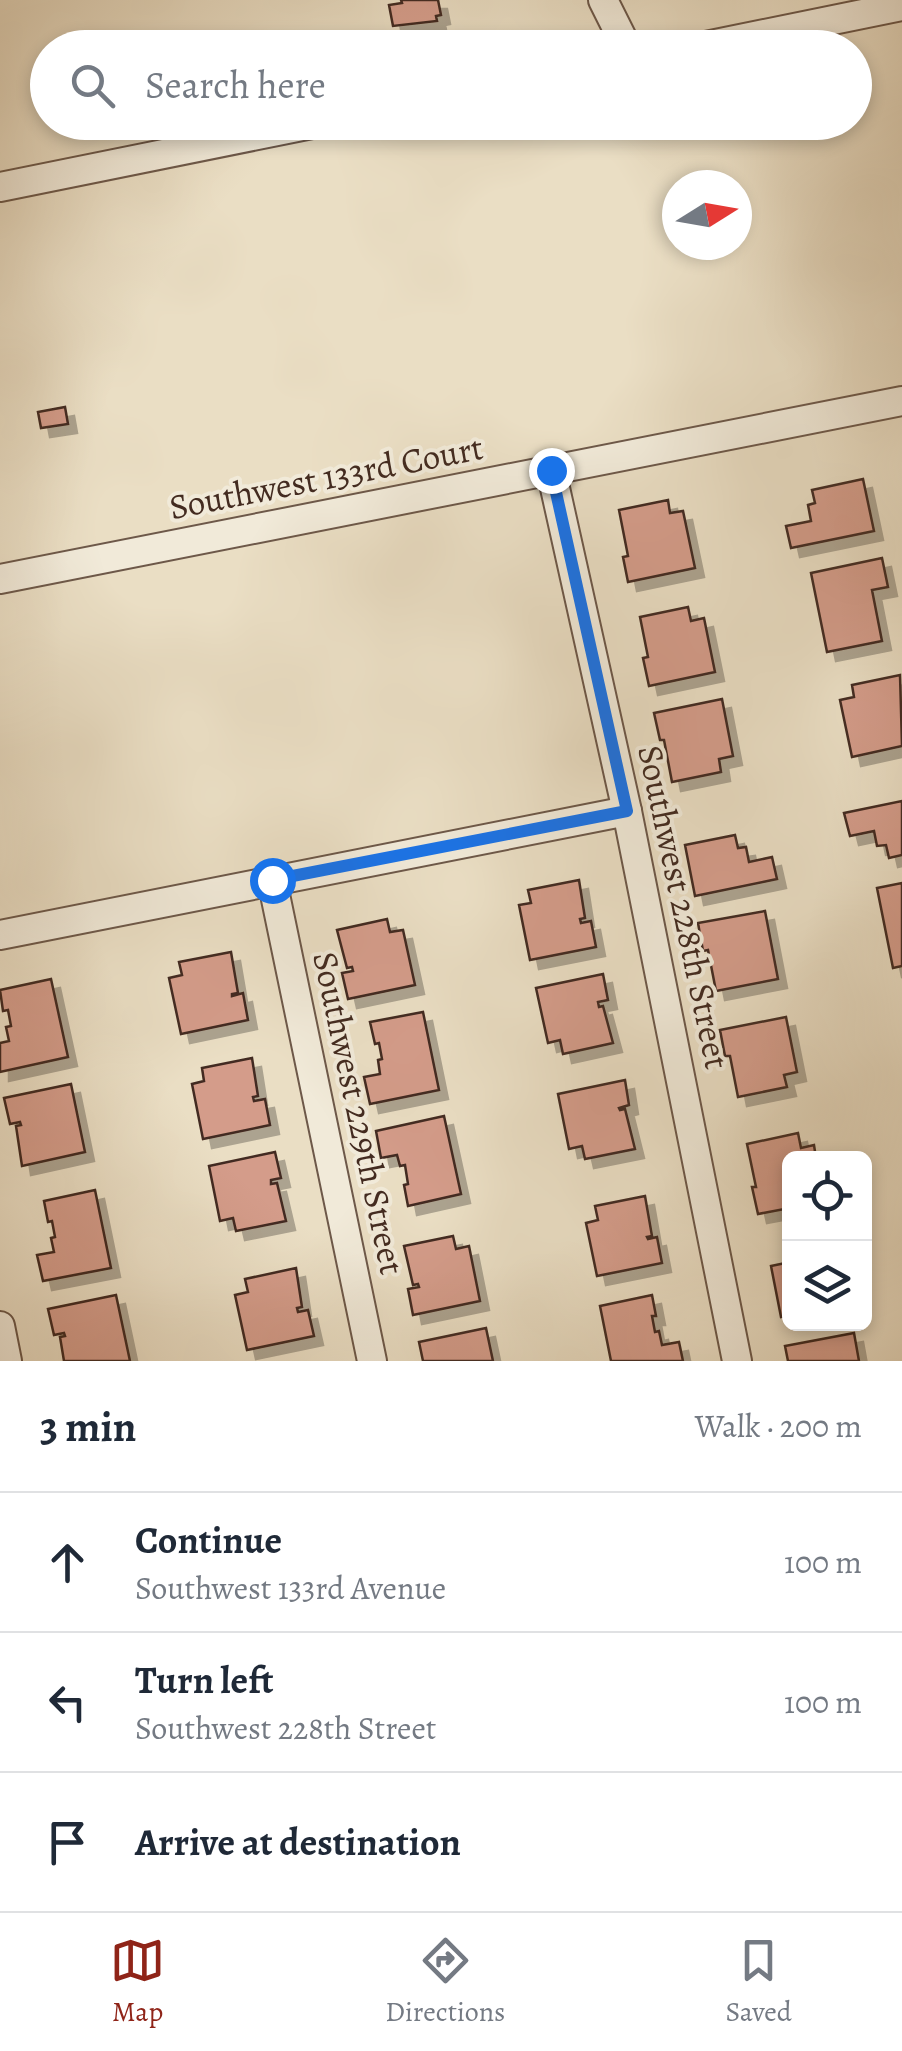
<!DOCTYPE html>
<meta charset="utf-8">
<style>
:root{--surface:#fff;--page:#f6f6f7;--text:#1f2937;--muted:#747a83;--line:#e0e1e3;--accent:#8f2418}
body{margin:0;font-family:Alegreya,serif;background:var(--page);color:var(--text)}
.controls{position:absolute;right:30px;bottom:30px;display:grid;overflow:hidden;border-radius:15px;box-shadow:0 5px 15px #0003}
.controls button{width:90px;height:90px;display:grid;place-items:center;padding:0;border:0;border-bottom:2px solid var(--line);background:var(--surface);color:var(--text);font:50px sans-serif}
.compass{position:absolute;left:662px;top:170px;width:90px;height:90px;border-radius:50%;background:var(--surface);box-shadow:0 5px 15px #0003;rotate:79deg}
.stop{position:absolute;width:30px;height:30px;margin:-22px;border:8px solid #1a73e8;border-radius:50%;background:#fff}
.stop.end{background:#1a73e8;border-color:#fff;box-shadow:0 2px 10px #0008}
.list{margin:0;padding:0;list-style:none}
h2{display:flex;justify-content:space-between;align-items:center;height:130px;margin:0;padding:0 40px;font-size:42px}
h2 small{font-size:32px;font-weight:400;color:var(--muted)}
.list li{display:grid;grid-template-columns:65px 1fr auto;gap:30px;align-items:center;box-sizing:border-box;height:140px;padding:0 40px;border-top:2px solid var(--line)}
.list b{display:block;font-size:38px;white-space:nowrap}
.list p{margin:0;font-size:32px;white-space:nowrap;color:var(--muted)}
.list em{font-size:32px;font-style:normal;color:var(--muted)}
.icon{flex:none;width:55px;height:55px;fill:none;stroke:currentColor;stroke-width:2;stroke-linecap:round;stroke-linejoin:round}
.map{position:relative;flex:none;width:902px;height:1361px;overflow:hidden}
.search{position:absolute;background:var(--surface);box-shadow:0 5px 15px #0003;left:30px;right:30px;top:30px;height:110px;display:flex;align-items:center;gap:25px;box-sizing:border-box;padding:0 35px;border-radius:55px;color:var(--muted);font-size:38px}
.sheet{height:550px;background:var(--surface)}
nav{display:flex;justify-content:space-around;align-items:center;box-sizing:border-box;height:140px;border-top:2px solid var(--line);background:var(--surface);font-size:28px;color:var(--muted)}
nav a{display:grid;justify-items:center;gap:5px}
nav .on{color:var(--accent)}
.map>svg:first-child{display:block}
</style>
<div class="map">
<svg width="902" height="1361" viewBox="0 0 902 1361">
<defs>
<filter id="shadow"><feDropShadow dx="9" dy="9" stdDeviation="0" flood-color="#0004"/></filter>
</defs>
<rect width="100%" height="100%" fill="#eadec4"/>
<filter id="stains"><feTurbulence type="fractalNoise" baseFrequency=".002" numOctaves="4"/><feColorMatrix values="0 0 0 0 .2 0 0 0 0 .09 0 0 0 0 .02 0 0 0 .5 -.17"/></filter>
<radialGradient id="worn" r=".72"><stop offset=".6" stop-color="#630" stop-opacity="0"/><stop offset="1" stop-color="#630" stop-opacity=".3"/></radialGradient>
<g fill="#d49c8a" stroke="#432b20" stroke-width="2.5" filter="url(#shadow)">
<polygon points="401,0 438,0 441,15 436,16 437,21 393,26 389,5 402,3"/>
<polygon points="65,407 68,424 41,428 38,412"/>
<polygon points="863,479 874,531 791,548 786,526 811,521 808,505 815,503 812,490"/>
<polygon points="668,500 670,513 683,511 695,568 628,582 623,557 628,556 619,510"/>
<polygon points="882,558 888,587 872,590 882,641 827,652 811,573"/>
<polygon points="688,607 691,621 704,618 715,672 649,686 643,658 648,657 640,617"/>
<polygon points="900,675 902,746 852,757 840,700 854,697 852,685"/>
<polygon points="722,699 733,756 719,759 721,772 672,782 664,740 660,740 654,713"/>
<polygon points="902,801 902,855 889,858 886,845 877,846 874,831 850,836 844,813"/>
<polygon points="735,835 738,848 746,847 749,862 772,857 777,879 695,896 685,845"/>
<polygon points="579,880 585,918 580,919 581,923 591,921 596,947 530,960 519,905 531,903 528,890"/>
<polygon points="902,883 902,966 893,968 877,888"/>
<polygon points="765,911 778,979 716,991 708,950 703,951 698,923"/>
<polygon points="387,919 390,932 403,930 415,985 348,999 342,973 353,971 352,967 347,968 337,930"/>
<polygon points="231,952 238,993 232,994 232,996 243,993 248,1020 181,1034 169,978 182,975 179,962"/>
<polygon points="603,974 608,1000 598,1002 599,1007 603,1006 613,1043 563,1054 560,1040 548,1043 536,988"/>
<polygon points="51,979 68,1057 0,1072 0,1043 9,1041 6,1027 11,1026 8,1010 3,1011 0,990"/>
<polygon points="423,1012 439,1090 370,1104 364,1077 380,1074 378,1060 382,1059 379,1043 375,1044 370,1022"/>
<polygon points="786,1017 797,1072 784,1075 787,1087 738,1097 730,1056 725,1056 720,1030"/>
<polygon points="252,1058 258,1096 253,1097 254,1101 265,1099 270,1125 203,1139 192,1084 204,1081 202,1068"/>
<polygon points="625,1080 629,1105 619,1108 620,1110 625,1109 635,1149 585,1159 582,1146 569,1149 558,1094"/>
<polygon points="71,1084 85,1152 22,1166 16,1126 21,1125 20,1122 10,1124 4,1098"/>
<polygon points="444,1116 461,1194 408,1206 404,1185 408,1184 405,1165 400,1166 397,1155 381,1158 376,1131"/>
<polygon points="798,1133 801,1148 814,1145 816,1158 790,1158 790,1208 758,1214 752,1187 756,1187 747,1144"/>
<polygon points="275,1152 281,1178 271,1180 271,1184 277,1183 286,1221 236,1231 233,1218 220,1221 209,1166"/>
<polygon points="95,1190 111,1268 43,1281 37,1255 54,1252 51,1238 55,1237 52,1221 48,1222 44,1201"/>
<polygon points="645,1196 652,1236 647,1237 648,1239 657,1237 662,1263 597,1276 586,1223 598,1220 595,1206"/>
<polygon points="453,1236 456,1249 469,1246 480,1301 413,1315 408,1289 419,1287 418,1284 413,1285 404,1246"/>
<polygon points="790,1262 790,1315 781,1317 771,1266"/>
<polygon points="296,1268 302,1307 297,1308 298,1312 308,1310 314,1336 247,1350 235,1295 248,1292 245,1279"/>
<polygon points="116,1295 130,1361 64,1361 60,1337 65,1336 64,1333 54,1335 48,1309"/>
<polygon points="652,1295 656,1316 652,1316 655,1332 659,1331 662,1345 679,1342 683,1361 611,1361 600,1306"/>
<polygon points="486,1328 493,1361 423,1361 419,1342"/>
<polygon points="854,1333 859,1361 788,1361 785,1346"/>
</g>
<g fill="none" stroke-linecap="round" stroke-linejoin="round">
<defs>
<g id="minor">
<polyline points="603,0 627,48"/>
<polyline points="696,48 902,6"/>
<polyline points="0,187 322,122"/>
<polyline points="551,470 627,811 737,1361"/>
<polyline points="0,579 902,401"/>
<polyline points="272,880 372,1361"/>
<polyline points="0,935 627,811"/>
<polyline points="0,1326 7,1361"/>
</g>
</defs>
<use href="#minor" stroke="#6d5849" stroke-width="32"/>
<use href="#minor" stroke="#f1ead9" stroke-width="28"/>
</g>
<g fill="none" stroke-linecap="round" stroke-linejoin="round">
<polyline stroke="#1a73e8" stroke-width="12" points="272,880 627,811 551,470"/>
</g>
<g text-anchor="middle" stroke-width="8" stroke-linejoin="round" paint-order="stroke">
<g font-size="35" fill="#432b20" stroke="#f1ead9">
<text transform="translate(326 477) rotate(-11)" y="12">Southwest 133rd Court</text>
<text transform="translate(684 907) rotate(78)" y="12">Southwest 228th Street</text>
<text transform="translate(359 1113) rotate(78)" y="12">Southwest 229th Street</text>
</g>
</g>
<rect width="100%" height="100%" filter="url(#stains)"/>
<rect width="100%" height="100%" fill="url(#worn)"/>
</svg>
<div class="controls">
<button><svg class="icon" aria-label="locate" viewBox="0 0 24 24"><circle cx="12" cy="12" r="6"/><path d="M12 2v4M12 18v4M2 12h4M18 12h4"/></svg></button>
<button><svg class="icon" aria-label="layers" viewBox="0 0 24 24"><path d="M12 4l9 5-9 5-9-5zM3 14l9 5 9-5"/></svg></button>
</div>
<svg class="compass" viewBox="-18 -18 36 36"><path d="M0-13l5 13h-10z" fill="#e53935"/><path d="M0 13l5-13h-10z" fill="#747a83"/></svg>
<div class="stop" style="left:272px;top:880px"></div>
<div class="stop end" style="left:551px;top:470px"></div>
<div class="search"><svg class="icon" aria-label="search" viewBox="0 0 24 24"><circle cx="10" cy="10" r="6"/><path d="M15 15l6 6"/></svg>Search here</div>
</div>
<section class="sheet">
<h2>3 min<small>Walk · 200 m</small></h2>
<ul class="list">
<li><svg class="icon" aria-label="ahead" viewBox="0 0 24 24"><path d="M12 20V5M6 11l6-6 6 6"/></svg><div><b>Continue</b><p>Southwest 133rd Avenue</p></div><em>100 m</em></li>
<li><svg class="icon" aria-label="left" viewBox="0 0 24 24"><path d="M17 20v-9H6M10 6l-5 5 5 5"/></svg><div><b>Turn left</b><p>Southwest 228th Street</p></div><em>100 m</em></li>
<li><svg class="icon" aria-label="arrive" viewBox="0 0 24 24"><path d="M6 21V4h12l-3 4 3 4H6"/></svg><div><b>Arrive at destination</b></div></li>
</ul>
</section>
<nav>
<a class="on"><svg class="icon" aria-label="map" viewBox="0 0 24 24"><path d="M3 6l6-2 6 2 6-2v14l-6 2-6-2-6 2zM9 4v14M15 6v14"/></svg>Map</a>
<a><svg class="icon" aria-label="directions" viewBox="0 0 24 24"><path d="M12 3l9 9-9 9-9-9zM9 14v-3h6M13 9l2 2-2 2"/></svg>Directions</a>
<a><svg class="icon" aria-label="saved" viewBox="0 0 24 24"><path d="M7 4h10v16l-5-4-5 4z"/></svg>Saved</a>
</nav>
